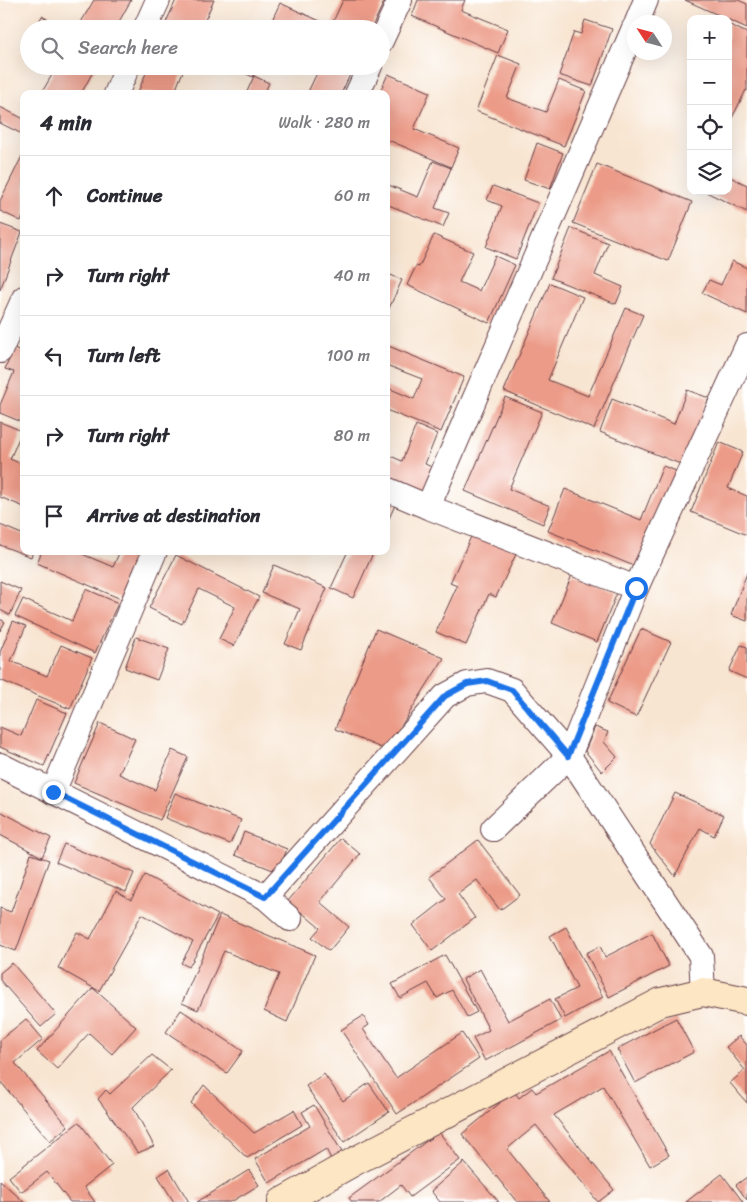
<!DOCTYPE html>
<meta charset="utf-8">
<style>
:root{--surface:#fff;--page:#f2f2f3;--text:#2b2b33;--muted:#7c7c81;--line:#e1e1e2}
body{margin:0;font-family:Sriracha,sans-serif;background:var(--page);color:var(--text)}
.controls{position:absolute;right:15px;top:15px;display:grid;overflow:hidden;border-radius:10px;box-shadow:0 5px 20px #0002}
.controls button{width:45px;height:45px;display:grid;place-items:center;padding:0;border:0;border-bottom:1px solid var(--line);background:var(--surface);color:var(--text);font:25px sans-serif}
.compass{position:absolute;left:627px;top:15px;width:45px;height:45px;border-radius:50%;background:var(--surface);box-shadow:0 5px 20px #0002;rotate:306deg}
.stop{position:absolute;width:15px;height:15px;margin:-11px;border:4px solid #1a73e8;border-radius:50%;background:#fff}
.stop.end{background:#1a73e8;border-color:#fff;box-shadow:0 1px 5px #0008}
.list{margin:0;padding:0;list-style:none}
h2{display:flex;justify-content:space-between;align-items:center;height:65px;margin:0;padding:0 20px;font-size:21px}
h2 small{font-size:16px;font-weight:400;color:var(--muted)}
.list li{display:grid;grid-template-columns:32px 1fr auto;gap:15px;align-items:center;box-sizing:border-box;height:80px;padding:0 20px;border-top:1px solid var(--line)}
.list b{display:block;font-size:19px;white-space:nowrap}
.list em{font-size:16px;font-style:normal;color:var(--muted)}
.icon{flex:none;width:28px;height:28px;fill:none;stroke:currentColor;stroke-width:2;stroke-linecap:round;stroke-linejoin:round}
.map{position:relative;flex:none;width:747px;height:1202px;overflow:hidden}
.search{position:absolute;background:var(--surface);box-shadow:0 5px 20px #0002;left:20px;top:20px;width:370px;height:55px;display:flex;align-items:center;gap:12px;box-sizing:border-box;padding:0 18px;border-radius:28px;color:var(--muted);font-size:19px}
.panel{position:absolute;background:var(--surface);box-shadow:0 5px 20px #0002;left:20px;top:90px;width:370px;height:465px;border-radius:10px}
.map>svg:first-child{display:block}
</style>
<div class="map">
<svg width="747" height="1202" viewBox="0 0 747 1202">
<rect width="100%" height="100%" fill="#fff"/>
<filter id="ink" filterUnits="userSpaceOnUse"><feTurbulence type="fractalNoise" baseFrequency=".02" numOctaves="2"/><feDisplacementMap in="SourceGraphic" scale="10" xChannelSelector="R" yChannelSelector="G"/><feConvolveMatrix kernelMatrix="1 2 1 2 8 2 1 2 1" color-interpolation-filters="sRGB"/></filter>
<filter id="wash" filterUnits="userSpaceOnUse"><feTurbulence type="fractalNoise" baseFrequency=".0096" numOctaves="4" result="noise"/><feDisplacementMap in="SourceGraphic" scale="20" xChannelSelector="R" yChannelSelector="G"/><feGaussianBlur stdDeviation="1.12" result="paint"/><feColorMatrix in="noise" values="0 0 0 0 0 0 0 0 0 0 0 0 0 0 0 0 0 1.4 0 .05"/><feComposite in="paint" operator="in"/></filter>
<g filter="url(#wash)">
<rect width="100%" height="100%" fill="#f8e5d1"/>
<g id="blocks">
<g fill="#ec9b88">
<polygon points="94,0 131,0 115,29 77,29"/>
<polygon points="176,0 214,0 201,29 163,29"/>
<polygon points="343,0 385,0 371,29 268,29 280,3 331,26"/>
<polygon points="418,0 465,0 461,10 508,29 498,53 412,16"/>
<polygon points="685,0 738,0 747,4 747,28"/>
<polygon points="42,16 64,29 35,29"/>
<polygon points="585,20 612,29 592,86 559,75 574,32 581,34"/>
<polygon points="728,24 747,33 747,91 746,90 730,122 728,121"/>
<polygon points="498,55 521,64 507,98 546,112 559,80 586,91 564,146 476,111"/>
<polygon points="57,66 96,66 81,94 41,94"/>
<polygon points="149,66 185,66 176,89 186,94 138,92"/>
<polygon points="229,66 258,66 253,77"/>
<polygon points="304,66 354,66 341,94 307,94 317,73"/>
<polygon points="388,74 430,92 414,129 459,148 451,167 386,139 386,94 379,94"/>
<polygon points="254,76 269,83 264,94 246,94"/>
<polygon points="0,107 24,119 24,135 0,123"/>
<polygon points="537,143 563,153 550,189 524,180"/>
<polygon points="24,152 24,215 21,221 0,211 0,201"/>
<polygon points="433,161 451,168 435,208 449,213 443,227 386,204 386,184 418,197"/>
<polygon points="597,164 692,202 668,261 573,223"/>
<polygon points="728,176 747,185 747,212 704,191 728,191"/>
<polygon points="493,186 538,203 516,259 486,247 502,206 487,200"/>
<polygon points="0,224 22,232 0,290"/>
<polygon points="571,228 608,243 595,275 623,287 616,304 551,278"/>
<polygon points="434,235 473,252 459,282 479,291 495,256 515,265 489,323 407,285 416,266 419,267"/>
<polygon points="732,261 747,268 747,314 702,293 709,280 721,285"/>
<polygon points="386,273 402,280 386,315"/>
<polygon points="550,283 583,297 548,380 588,396 626,308 643,315 594,429 504,391"/>
<polygon points="386,345 464,377 441,432 386,410 386,387 414,399 422,379 386,365"/>
<polygon points="14,348 24,352 24,423 0,413 0,405 14,372 5,369"/>
<polygon points="687,390 709,398 683,465 600,432 612,399 674,424"/>
<polygon points="505,397 542,412 509,489 550,506 543,524 465,491"/>
<polygon points="0,422 22,431 10,459 24,465 24,507 0,497"/>
<polygon points="416,425 437,434 425,464 434,468 422,496 386,481 386,454 402,461"/>
<polygon points="719,442 743,452 728,488 747,496 747,535 691,512"/>
<polygon points="663,466 679,472 639,568 548,531 565,489 641,520"/>
<polygon points="386,499 396,503 386,525"/>
<polygon points="0,525 24,535 24,551 33,551 31,557 0,545"/>
<polygon points="474,530 518,550 496,597 489,594 466,645 436,632 457,586 450,583"/>
<polygon points="42,551 75,551 113,567 120,551 141,553 121,599 37,563"/>
<polygon points="348,551 374,551 353,598 331,588"/>
<polygon points="176,555 259,597 234,646 219,639 235,607 199,589 182,624 149,608"/>
<polygon points="274,565 327,588 301,650 285,644 300,609 262,593"/>
<polygon points="747,573 747,621 731,615"/>
<polygon points="572,575 617,593 597,642 552,623"/>
<polygon points="0,581 21,590 10,615 0,610"/>
<polygon points="86,589 118,603 95,653 15,616 23,599 72,621"/>
<polygon points="0,619 5,622 0,631"/>
<polygon points="13,621 26,626 11,661 47,676 61,645 92,658 70,709 0,680 0,652"/>
<polygon points="376,629 444,658 386,750 335,729"/>
<polygon points="641,629 671,642 636,717 607,703"/>
<polygon points="136,637 169,649 157,680 125,668"/>
<polygon points="741,645 747,647 747,679 729,671"/>
<polygon points="36,700 67,713 44,766 0,747 0,727 21,736"/>
<polygon points="100,723 135,739 119,774 155,790 172,750 188,757 160,820 74,783"/>
<polygon points="595,727 608,732 604,742 617,757 602,772 585,751"/>
<polygon points="175,793 241,820 230,844 165,818"/>
<polygon points="675,793 724,815 714,836 700,828 675,876 650,844"/>
<polygon points="0,811 51,838 42,857 0,835"/>
<polygon points="244,832 287,849 278,872 235,855"/>
<polygon points="341,838 360,854 320,902 349,927 329,951 312,937 320,928 288,901"/>
<polygon points="478,840 520,895 500,910 477,880 458,894 475,918 432,951 413,925 446,899 429,877"/>
<polygon points="64,844 134,873 126,892 56,862"/>
<polygon points="31,854 49,860 16,951 0,945 0,908 11,912"/>
<polygon points="145,875 218,915 189,967 181,963 193,942 142,914 99,991 58,968 77,932 90,939 116,891 131,900"/>
<polygon points="220,915 315,955 287,1022 264,1011 279,974 224,951 198,1010 182,1003"/>
<polygon points="566,927 603,997 565,1018 555,999 577,988 550,936"/>
<polygon points="652,933 669,966 609,997 586,953 600,946 605,957"/>
<polygon points="445,955 477,1012 467,1017 452,990 437,998 428,983 400,998 392,984"/>
<polygon points="12,963 56,1014 41,1027 0,980 0,973"/>
<polygon points="480,969 508,1021 550,999 561,1020 485,1061 473,1038 489,1030 463,979"/>
<polygon points="93,988 136,1027 112,1054 89,1033 57,1069 37,1051"/>
<polygon points="181,1010 243,1051 227,1073 166,1032"/>
<polygon points="363,1016 369,1025 363,1029 396,1078 462,1033 479,1059 397,1114 341,1030"/>
<polygon points="676,1018 694,1052 635,1083 617,1049"/>
<polygon points="26,1019 43,1039 15,1063 68,1126 50,1141 0,1081 0,1040"/>
<polygon points="739,1036 747,1045 747,1103 730,1083 745,1070 726,1047"/>
<polygon points="609,1051 669,1155 650,1166 603,1086 554,1115 614,1190 598,1202 536,1125 507,1149 550,1202 517,1202 462,1134 500,1103 499,1101 512,1089 519,1098 532,1088 536,1093"/>
<polygon points="152,1055 171,1070 133,1107 154,1146 138,1153 98,1099 106,1090 110,1094"/>
<polygon points="324,1074 343,1101 369,1083 389,1112 344,1142 306,1086"/>
<polygon points="204,1085 254,1133 294,1110 302,1125 247,1158 191,1103"/>
<polygon points="314,1105 342,1152 331,1159 326,1149 269,1183 255,1159 310,1126 302,1112"/>
<polygon points="79,1122 112,1165 84,1187 95,1202 70,1202 47,1172 21,1192 9,1177"/>
<polygon points="439,1132 460,1160 410,1197 401,1185 379,1202 352,1202 349,1198"/>
<polygon points="464,1162 499,1202 440,1202 431,1191"/>
<polygon points="169,1169 189,1202 174,1202 158,1176"/>
<polygon points="249,1170 259,1185 231,1202 197,1202"/>
<polygon points="722,1174 743,1202 686,1202"/>
<polygon points="747,1177 747,1200 736,1185"/>
<polygon points="0,1180 24,1202 0,1202"/>
</g>
</g>
</g>
<g filter="url(#ink)">
<use href="#blocks" fill-opacity="0" stroke="#643d44" stroke-width="1"/>
<g fill="none" stroke-linecap="round" stroke-linejoin="round">
<defs>
<g id="street">
<polyline points="637,22 646,0"/>
<polyline points="145,29 158,0"/>
<polyline points="381,41 400,0"/>
<polyline points="116,94 128,66"/>
<polyline points="357,94 370,66"/>
<polyline points="0,351 24,298"/>
<polyline points="386,489 428,507 636,588"/>
<polyline points="428,507 634,28"/>
<polyline points="0,765 265,897 290,919"/>
<polyline points="53,792 155,551"/>
<polyline points="493,829 569,756 636,588 747,346"/>
<polyline points="265,897 445,696 467,684 487,681 512,690 569,756 701,956 703,992"/>
</g>
<polyline id="secondary" points="282,1202 355,1161 661,1002 703,992 747,1001"/>
</defs>
<use href="#street" stroke="#643d44" stroke-width="26"/>
<use href="#secondary" stroke="#643d44" stroke-width="30"/>
<use href="#street" stroke="#fff" stroke-width="24"/>
<use href="#secondary" stroke="#fce6c4" stroke-width="28"/>
</g>
</g>
<g fill="none" stroke-linecap="round" stroke-linejoin="round" filter="url(#ink)">
<polyline stroke="#1a73e8" stroke-width="6" points="53,792 265,897 445,696 467,684 487,681 512,690 568,756 636,588"/>
</g>
</svg>
<div class="controls">
<button>+</button>
<button>−</button>
<button><svg class="icon" aria-label="locate" viewBox="0 0 24 24"><circle cx="12" cy="12" r="6"/><path d="M12 2v4M12 18v4M2 12h4M18 12h4"/></svg></button>
<button><svg class="icon" aria-label="layers" viewBox="0 0 24 24"><path d="M12 4l9 5-9 5-9-5zM3 14l9 5 9-5"/></svg></button>
</div>
<svg class="compass" viewBox="-18 -18 36 36"><path d="M0-13l5 13h-10z" fill="#e53935"/><path d="M0 13l5-13h-10z" fill="#7c7c81"/></svg>
<div class="stop" style="left:636px;top:588px"></div>
<div class="stop end" style="left:53px;top:792px"></div>
<div class="search"><svg class="icon" aria-label="search" viewBox="0 0 24 24"><circle cx="10" cy="10" r="6"/><path d="M15 15l6 6"/></svg>Search here</div>
<section class="panel">
<h2>4 min<small>Walk · 280 m</small></h2>
<ul class="list">
<li><svg class="icon" aria-label="ahead" viewBox="0 0 24 24"><path d="M12 20V5M6 11l6-6 6 6"/></svg><div><b>Continue</b></div><em>60 m</em></li>
<li><svg class="icon" aria-label="right" viewBox="0 0 24 24"><path d="M7 20v-9h11M14 6l5 5-5 5"/></svg><div><b>Turn right</b></div><em>40 m</em></li>
<li><svg class="icon" aria-label="left" viewBox="0 0 24 24"><path d="M17 20v-9H6M10 6l-5 5 5 5"/></svg><div><b>Turn left</b></div><em>100 m</em></li>
<li><svg class="icon" aria-label="right" viewBox="0 0 24 24"><path d="M7 20v-9h11M14 6l5 5-5 5"/></svg><div><b>Turn right</b></div><em>80 m</em></li>
<li><svg class="icon" aria-label="arrive" viewBox="0 0 24 24"><path d="M6 21V4h12l-3 4 3 4H6"/></svg><div><b>Arrive at destination</b></div></li>
</ul>
</section>
</div>
